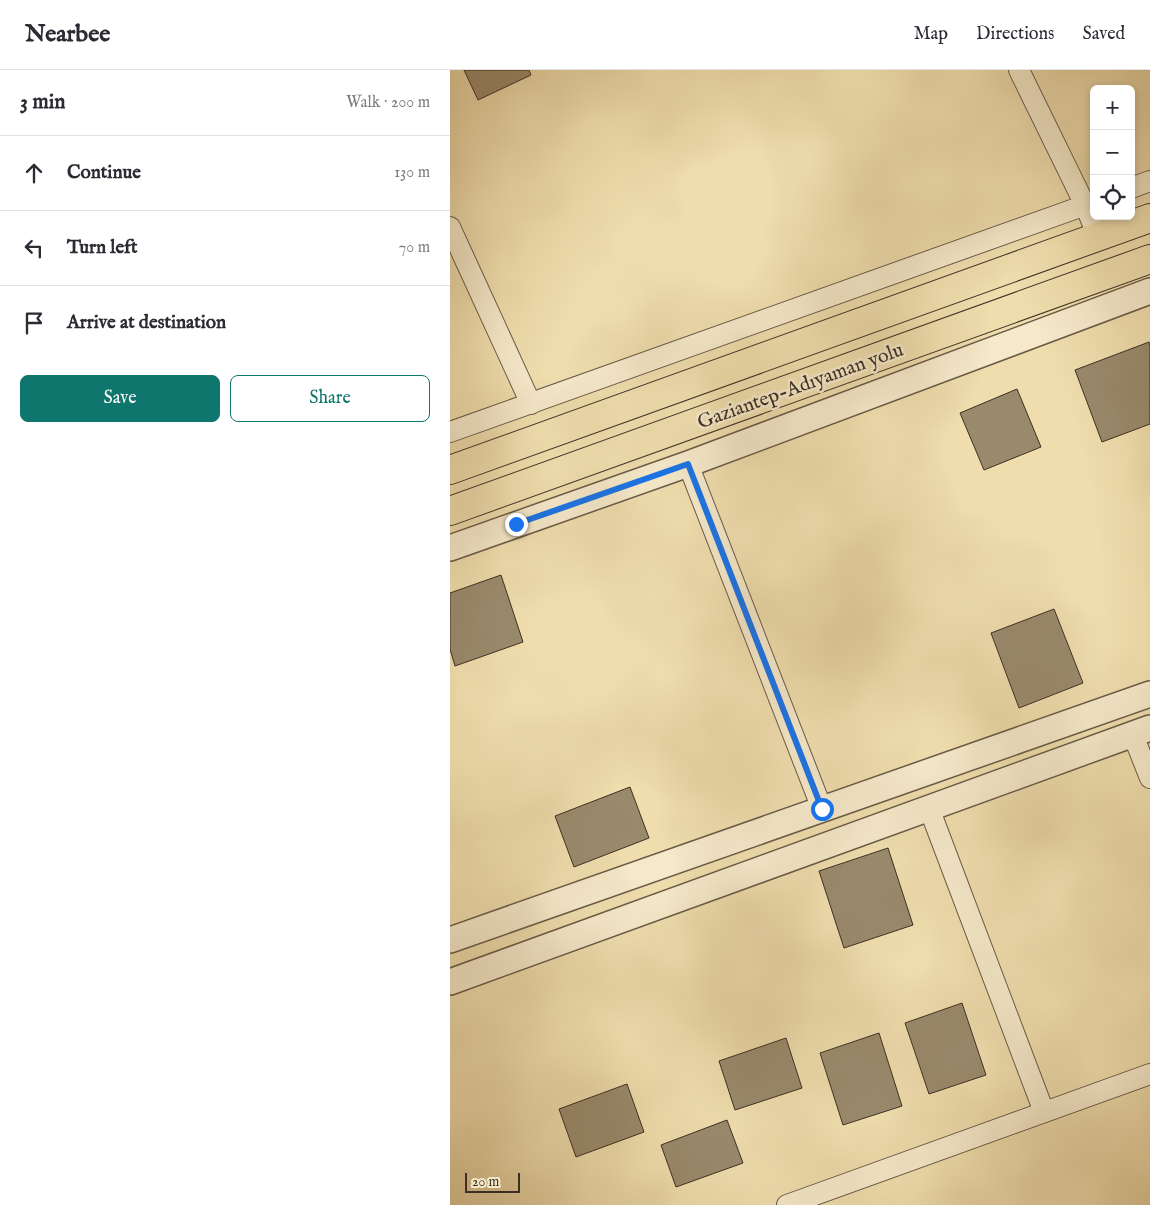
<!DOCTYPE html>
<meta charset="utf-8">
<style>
:root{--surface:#fff;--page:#f7f7f7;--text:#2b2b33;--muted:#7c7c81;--line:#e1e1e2;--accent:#0f766e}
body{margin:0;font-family:"IM FELL English",serif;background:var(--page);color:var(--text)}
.controls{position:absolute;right:15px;top:15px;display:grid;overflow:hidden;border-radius:8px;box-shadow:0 2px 8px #0003}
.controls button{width:45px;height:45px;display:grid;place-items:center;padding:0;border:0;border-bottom:1px solid var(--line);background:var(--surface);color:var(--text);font:25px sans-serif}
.scale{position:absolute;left:15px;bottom:12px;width:55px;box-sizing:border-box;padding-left:5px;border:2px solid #3c3025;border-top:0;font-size:14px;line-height:18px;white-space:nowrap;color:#3c3025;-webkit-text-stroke:4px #f5e9ca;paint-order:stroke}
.stop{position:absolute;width:15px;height:15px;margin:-11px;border:4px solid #1a73e8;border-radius:50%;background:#fff}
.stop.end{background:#1a73e8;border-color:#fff;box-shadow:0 1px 5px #0008}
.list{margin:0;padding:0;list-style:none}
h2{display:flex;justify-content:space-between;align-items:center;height:65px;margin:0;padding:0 20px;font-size:21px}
h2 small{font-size:16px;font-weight:400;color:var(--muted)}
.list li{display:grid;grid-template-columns:32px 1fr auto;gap:15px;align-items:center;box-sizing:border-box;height:75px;padding:0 20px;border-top:1px solid var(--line)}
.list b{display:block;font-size:19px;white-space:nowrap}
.list em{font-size:16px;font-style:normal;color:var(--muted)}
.actions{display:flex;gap:10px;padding:15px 20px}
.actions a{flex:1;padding:11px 0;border:1px solid var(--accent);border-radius:8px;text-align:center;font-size:18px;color:var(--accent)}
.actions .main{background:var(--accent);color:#fff}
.icon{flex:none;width:28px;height:28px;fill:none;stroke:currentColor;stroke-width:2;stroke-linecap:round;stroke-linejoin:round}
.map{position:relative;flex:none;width:700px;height:1135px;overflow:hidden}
header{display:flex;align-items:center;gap:30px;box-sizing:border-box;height:70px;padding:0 25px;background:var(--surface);border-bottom:1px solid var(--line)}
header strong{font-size:24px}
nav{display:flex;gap:28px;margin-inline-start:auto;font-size:18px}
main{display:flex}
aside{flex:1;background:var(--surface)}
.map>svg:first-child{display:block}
</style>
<header>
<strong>Nearbee</strong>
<nav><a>Map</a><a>Directions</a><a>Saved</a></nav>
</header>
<main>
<aside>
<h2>3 min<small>Walk · 200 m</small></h2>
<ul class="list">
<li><svg class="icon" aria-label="ahead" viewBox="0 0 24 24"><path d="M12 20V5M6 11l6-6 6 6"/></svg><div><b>Continue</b></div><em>130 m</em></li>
<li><svg class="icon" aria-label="left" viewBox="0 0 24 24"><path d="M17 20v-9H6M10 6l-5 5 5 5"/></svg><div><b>Turn left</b></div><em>70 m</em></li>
<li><svg class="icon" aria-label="arrive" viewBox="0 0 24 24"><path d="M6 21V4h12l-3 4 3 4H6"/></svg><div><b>Arrive at destination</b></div></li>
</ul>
<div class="actions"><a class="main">Save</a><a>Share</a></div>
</aside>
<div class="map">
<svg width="700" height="1135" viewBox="0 0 700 1135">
<rect width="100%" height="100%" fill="#efddad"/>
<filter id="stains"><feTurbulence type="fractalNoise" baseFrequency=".004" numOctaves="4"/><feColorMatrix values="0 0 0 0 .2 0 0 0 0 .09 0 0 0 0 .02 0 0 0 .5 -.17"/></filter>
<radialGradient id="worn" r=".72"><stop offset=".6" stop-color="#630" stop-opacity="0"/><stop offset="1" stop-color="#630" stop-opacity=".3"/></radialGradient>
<g fill="#998a6c" stroke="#3c3025">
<polygon points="14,0 79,0 81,5 28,30"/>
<polygon points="699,272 700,276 700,354 652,372 625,300"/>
<polygon points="567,319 591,377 534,400 510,343"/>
<polygon points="51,505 73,572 5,596 0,579 0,523"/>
<polygon points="604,539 633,613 569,638 541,563"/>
<polygon points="180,717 199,768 124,797 105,746"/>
<polygon points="438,778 463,855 394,878 369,801"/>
<polygon points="512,933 536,1005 479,1024 455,953"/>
<polygon points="429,963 452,1036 393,1055 370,983"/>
<polygon points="336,968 352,1018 285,1040 269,991"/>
<polygon points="177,1014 194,1062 126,1087 109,1039"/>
<polygon points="277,1050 293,1093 226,1117 211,1075"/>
</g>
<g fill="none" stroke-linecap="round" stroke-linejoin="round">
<defs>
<g id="minor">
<polyline points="569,0 635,135 648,167"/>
<polyline points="681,118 700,111"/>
<polyline points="0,157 81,334"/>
<polyline points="0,362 644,132"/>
<polyline points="238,394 372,739"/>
<polyline points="683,665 700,708"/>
<polyline points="479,738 594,1042"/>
<polyline points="337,1135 700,1004"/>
</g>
<g id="tertiary">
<polyline points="0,478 238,394 700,221"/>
<polyline points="0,870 700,624"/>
<polyline points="0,912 700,658"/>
</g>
<g id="trunk">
<polyline points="0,400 700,148"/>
<polyline points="0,441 700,189"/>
</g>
</defs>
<use href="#minor" stroke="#695b47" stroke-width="22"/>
<use href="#tertiary" stroke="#695b47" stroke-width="28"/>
<use href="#trunk" stroke="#3c3025" stroke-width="30"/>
<use href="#minor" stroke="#f5e9ca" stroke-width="20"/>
<use href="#tertiary" stroke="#f5e9ca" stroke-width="25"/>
<use href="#trunk" stroke="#efddad" stroke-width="28"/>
</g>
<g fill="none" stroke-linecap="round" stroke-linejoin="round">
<polyline stroke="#1a73e8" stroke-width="6" points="66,454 238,394 372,739"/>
</g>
<g text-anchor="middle" stroke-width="5" stroke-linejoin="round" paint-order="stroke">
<g font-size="20" fill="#3c3025" stroke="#f5e9ca">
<text transform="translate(350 315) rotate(-20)" y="7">Gaziantep-Adıyaman yolu</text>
</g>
</g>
<rect width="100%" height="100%" filter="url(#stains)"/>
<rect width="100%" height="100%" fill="url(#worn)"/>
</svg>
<div class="controls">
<button>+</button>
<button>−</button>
<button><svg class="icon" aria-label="locate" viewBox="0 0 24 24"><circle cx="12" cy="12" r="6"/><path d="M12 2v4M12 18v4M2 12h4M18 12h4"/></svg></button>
</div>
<div class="scale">20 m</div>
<div class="stop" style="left:372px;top:739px"></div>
<div class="stop end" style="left:66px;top:454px"></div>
</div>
</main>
